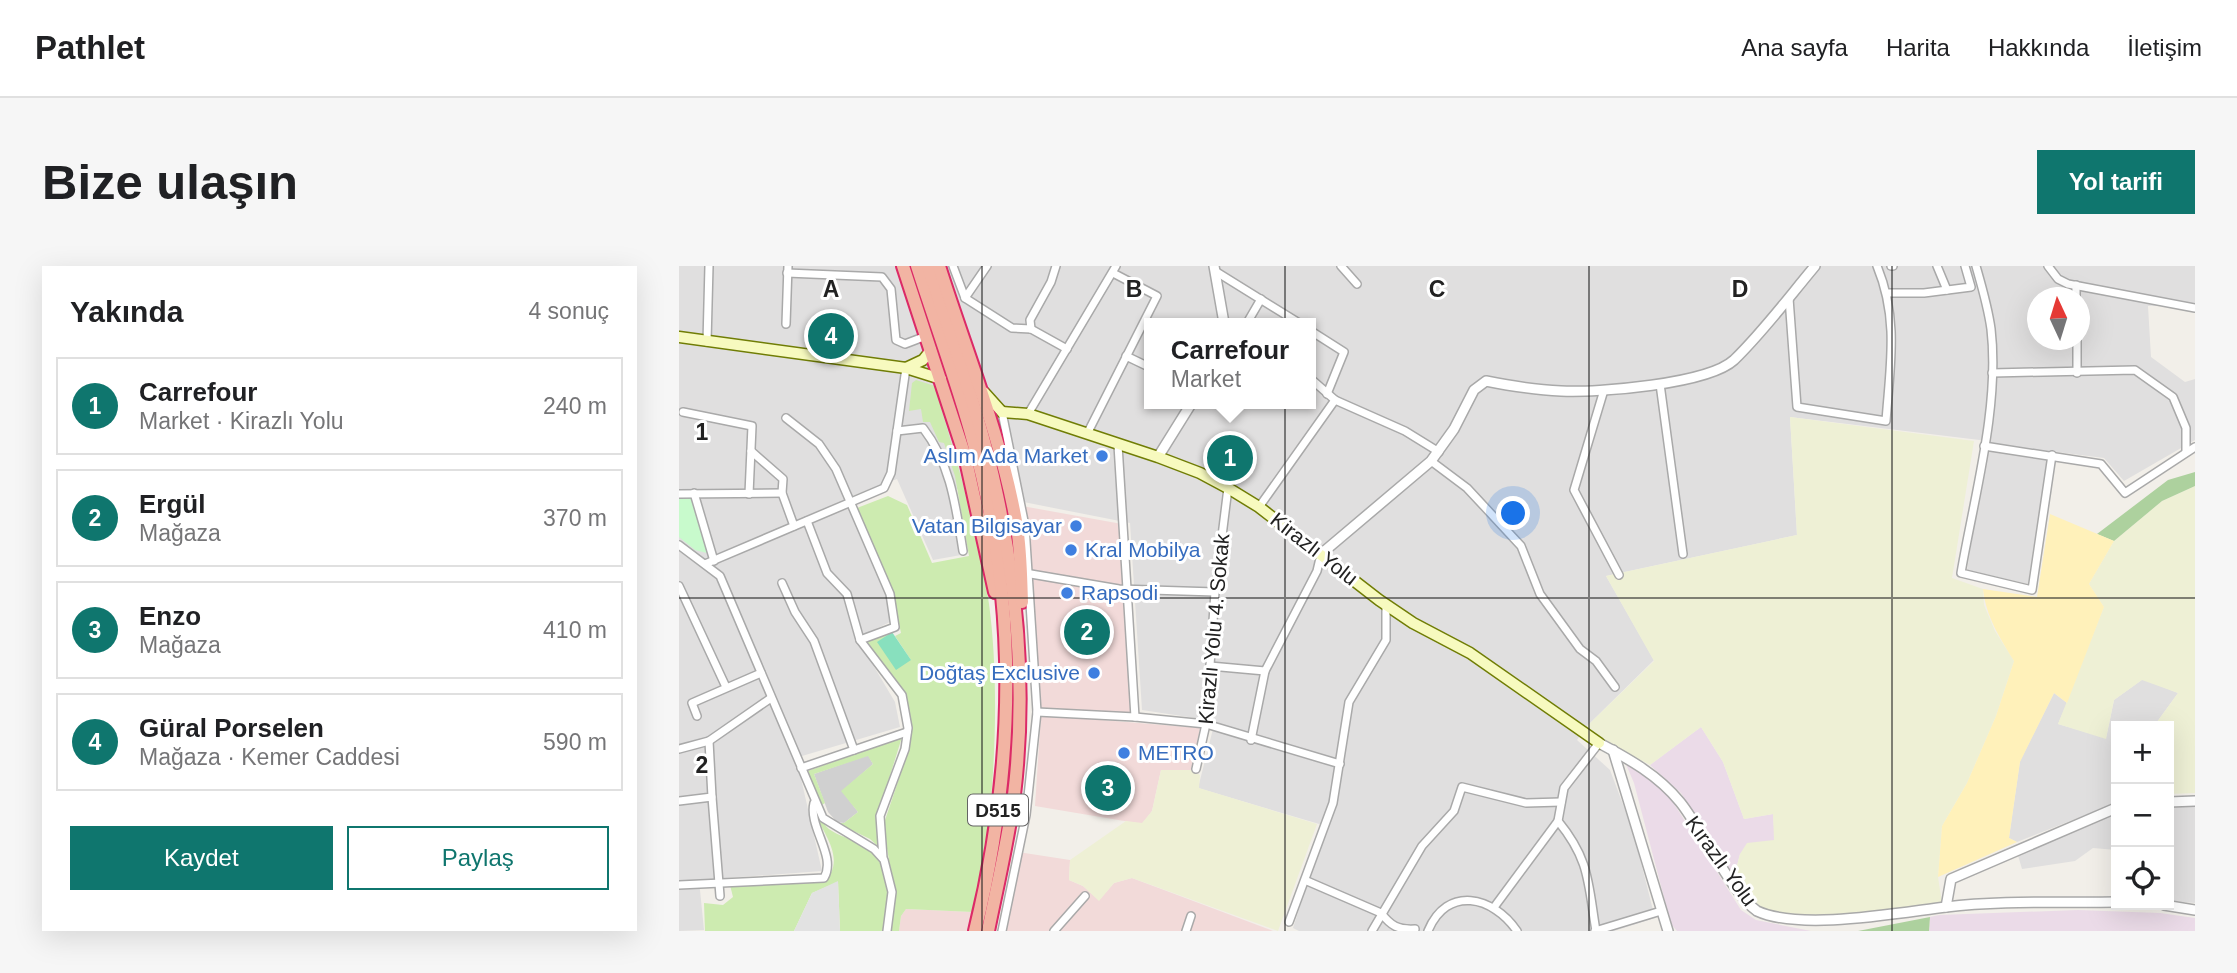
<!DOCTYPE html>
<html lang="tr">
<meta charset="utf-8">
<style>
:root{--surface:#fff;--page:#f6f6f6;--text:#202124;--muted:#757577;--line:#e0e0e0;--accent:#0f766e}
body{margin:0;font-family:Arial,sans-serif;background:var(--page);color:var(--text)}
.controls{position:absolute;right:21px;bottom:21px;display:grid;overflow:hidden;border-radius:0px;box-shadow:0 7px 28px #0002}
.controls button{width:63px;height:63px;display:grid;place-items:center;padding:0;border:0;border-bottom:2px solid var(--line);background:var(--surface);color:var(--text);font:35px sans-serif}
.compass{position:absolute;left:1348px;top:21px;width:63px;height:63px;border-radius:50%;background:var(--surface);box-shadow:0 7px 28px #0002;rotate:356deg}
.you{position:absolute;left:835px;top:248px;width:24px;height:24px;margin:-18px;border:5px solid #fff;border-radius:50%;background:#1a73e8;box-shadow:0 0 0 10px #1a73e833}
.badge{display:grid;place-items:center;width:46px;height:46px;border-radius:50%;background:var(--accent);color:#fff;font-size:23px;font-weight:700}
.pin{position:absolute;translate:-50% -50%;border:4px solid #fff;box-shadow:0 2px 7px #0006}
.popup{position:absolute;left:465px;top:52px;width:172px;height:91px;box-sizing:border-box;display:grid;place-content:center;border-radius:0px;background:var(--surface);filter:drop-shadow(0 2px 5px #0005);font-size:23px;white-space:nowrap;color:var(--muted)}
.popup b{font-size:26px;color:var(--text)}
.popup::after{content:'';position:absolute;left:50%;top:100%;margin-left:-14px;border:14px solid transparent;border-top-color:var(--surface)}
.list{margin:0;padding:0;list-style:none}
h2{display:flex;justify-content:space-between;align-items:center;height:91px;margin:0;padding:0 28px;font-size:30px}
h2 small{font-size:23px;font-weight:400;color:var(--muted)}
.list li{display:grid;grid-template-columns:46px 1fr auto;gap:21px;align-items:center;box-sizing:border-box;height:98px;margin:0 14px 14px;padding:0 14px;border:2px solid var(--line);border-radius:0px}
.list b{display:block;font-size:26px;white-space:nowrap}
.list p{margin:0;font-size:23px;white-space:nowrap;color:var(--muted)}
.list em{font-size:23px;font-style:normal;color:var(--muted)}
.actions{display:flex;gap:14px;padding:21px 28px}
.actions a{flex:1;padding:16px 0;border:2px solid var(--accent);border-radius:0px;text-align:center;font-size:24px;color:var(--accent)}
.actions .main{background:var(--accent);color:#fff}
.icon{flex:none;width:38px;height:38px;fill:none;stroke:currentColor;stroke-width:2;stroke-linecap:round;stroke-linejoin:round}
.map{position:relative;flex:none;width:1516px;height:665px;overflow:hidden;border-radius:0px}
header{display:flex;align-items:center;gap:42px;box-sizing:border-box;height:98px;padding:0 35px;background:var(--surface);border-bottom:2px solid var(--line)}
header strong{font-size:33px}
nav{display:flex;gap:38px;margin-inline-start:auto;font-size:24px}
.intro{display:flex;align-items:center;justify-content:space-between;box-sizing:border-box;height:168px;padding:0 42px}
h1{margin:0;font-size:49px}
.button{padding:18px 32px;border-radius:0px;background:var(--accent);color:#fff;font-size:24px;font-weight:700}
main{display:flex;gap:42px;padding:0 42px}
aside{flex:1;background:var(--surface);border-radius:0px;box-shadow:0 7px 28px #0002}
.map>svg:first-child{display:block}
</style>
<header>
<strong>Pathlet</strong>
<nav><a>Ana sayfa</a><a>Harita</a><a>Hakkında</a><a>İletişim</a></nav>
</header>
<div class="intro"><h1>Bize ulaşın</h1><a class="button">Yol tarifi</a></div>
<main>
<aside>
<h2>Yakında<small>4 sonuç</small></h2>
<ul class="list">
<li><span class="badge">1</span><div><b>Carrefour</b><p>Market · Kirazlı Yolu</p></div><em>240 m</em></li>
<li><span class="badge">2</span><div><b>Ergül</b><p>Mağaza</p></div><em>370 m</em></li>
<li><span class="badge">3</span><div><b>Enzo</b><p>Mağaza</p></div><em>410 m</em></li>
<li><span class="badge">4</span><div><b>Güral Porselen</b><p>Mağaza · Kemer Caddesi</p></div><em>590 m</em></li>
</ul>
<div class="actions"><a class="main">Kaydet</a><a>Paylaş</a></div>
</aside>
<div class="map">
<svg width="1516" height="665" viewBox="0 0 1516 665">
<rect width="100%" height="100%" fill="#f2efe9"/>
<g fill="#e0dfdf" fill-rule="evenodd">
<path d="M0 0H1516V39L1469 40 1472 91 1506 116 1516 113V174L1445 215 1425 192 1370 185 1349 318 1288 304 1309 175 1111 151 1118 269 927 310 975 394 906 462 898 474 931 504 954 565 976 652 935 665H620L614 662 647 560 519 522 536 455 463 444 451 257 273 222 282 289 254 294 218 213 165 233 208 331 211 356 178 372 216 436 221 461 123 490 121 508 143 605 20 614 25 664 0 665ZM1358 32H1400V74H1358ZM470 57H632V138H470Z"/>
<polygon points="1464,413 1499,427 1475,460 1437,460 1437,537 1338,576 1330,572 1341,495 1375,427 1388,437 1379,458 1427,472 1435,434"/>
<polygon points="1516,540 1516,637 1492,635 1490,541"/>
<polygon points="1437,546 1437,584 1414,582 1396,595 1343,603 1338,586"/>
</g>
<g fill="#f2dad9">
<polygon points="343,240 443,258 456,451 358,446"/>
<polygon points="362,449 521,462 512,504 482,504 473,545 463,558 356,540"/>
<polygon points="339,586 391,594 390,614 404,620 420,634 435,617 453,612 594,665 323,665"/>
<polygon points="227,643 294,646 289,665 220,665 222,650"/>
</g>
<g fill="#ebdbe8">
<polygon points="1022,461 1044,496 1065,553 1094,548 1096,574 1061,588 1055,611 1002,527 971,499"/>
<polygon points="946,496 980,520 992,533 1062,644 1077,654 1132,665 998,665 992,658 955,517"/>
<polygon points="1399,644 1481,647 1516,652 1516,665 1250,665 1251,651 1260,649"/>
</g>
<polygon fill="#d0d0d0" points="189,489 194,498 163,525 179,546 165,557 158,556 149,546 135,508"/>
<g fill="#eef0d5">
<polygon points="1111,151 1295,175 1273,312 1304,323 1305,339 1316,365 1335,395 1317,450 1288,517 1263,560 1259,611 1263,637 1160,655 1103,651 1079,642 1055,611 1061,588 1068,577 1095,574 1094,548 1065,553 1044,496 1022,461 971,499 888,455 911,465 906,462 975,395 927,310 1118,269"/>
<polygon points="1516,220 1516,527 1490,528 1490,460 1475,460 1499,427 1463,414 1435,434 1427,473 1379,458 1425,341 1410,318 1435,275 1483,235"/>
<polygon points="482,504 512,504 521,509 520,522 638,558 599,665 453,612 435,617 420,635 404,620 390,614 391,594 447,555 463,557 473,545"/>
</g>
<g fill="#cdebb0">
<path d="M237 114 256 120C276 192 300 264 310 338 322 426 316 560 294 646L227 643 222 650 220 665H211L216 628 204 560 230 483 232 462 226 430 187 374 213 366 199 376 232 394 216 370 222 367 214 330 178 242 209 230 228 239 253 297 290 290 276 210 265 177 260 176 251 156H244L242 143 230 145 233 117Z"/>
<polygon points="223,471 201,542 202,583 191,573 158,557 165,557 179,546 162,525 194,498 189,490 135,508 146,537 141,540 129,505"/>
<path d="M135 546C142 550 144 560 153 565 164 572 178 574 188 582 215 602 209 637 204 665H161L159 616 133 627 115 665H26L25 637 44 639 54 631 51 619 144 616C169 595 144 567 135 546Z"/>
</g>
<g fill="#add19e">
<polygon points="1516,206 1516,220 1483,235 1435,275 1418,268 1489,214"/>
<polygon points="1251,651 1250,665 1179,665"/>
</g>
<path fill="#fff1ba" d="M1371 248 1435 275 1410 318 1425 341 1388 437 1375 427 1341 496 1330 572 1338 576 1259 611 1263 560 1288 517 1317 450 1335 395C1321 372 1307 351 1304 323L1358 331Z"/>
<polygon fill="#c8facc" points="11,230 28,287 16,284 0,271 0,231"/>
<polygon fill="#88e0be" points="213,366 232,394 217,404 198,376"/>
<polygon fill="#e2e2e2" points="159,615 161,665 115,665 133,627"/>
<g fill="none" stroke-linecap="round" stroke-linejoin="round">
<defs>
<g id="minor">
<polyline points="274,0 286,32 333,62 352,63 388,83"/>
<polyline points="662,0 678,18"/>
<polyline points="1212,0 1214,0"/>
<polyline points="1258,0 1268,24"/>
<path d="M1297 0C1303 21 1309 41 1312 63 1321 140 1295 231 1282 307L1353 324 1373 189"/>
<polyline points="1369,0 1379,13 1389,18 1516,42"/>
<polyline points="536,5 620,57"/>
<polyline points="108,7 203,11 212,23 217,74 226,78 247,70"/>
<polyline points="1397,19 1397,32"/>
<polyline points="1209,27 1245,27 1292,21 1286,0"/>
<polyline points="286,32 308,0"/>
<path d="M1110 32 1118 141 1207 155C1211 100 1220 53 1198 0"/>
<polyline points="568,57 582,33"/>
<polyline points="107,58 109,0"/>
<polyline points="352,63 351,54 372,16 377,0"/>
<polyline points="632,65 665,86 648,128"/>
<polyline points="1398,74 1398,107"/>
<polyline points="28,76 30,0"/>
<polyline points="447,90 470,101"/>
<polyline points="1313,107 1456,104 1494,131 1507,162 1507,186"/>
<polyline points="981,118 1004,288"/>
<polyline points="925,124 895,224 940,309"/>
<polyline points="656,134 726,165 760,186"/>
<polyline points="4,146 73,160 70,228"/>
<polyline points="323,146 346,260 358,446 347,549 323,665"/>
<polyline points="349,148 437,0"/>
<polyline points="107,152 140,178 157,203 211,328 216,361 181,374"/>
<path d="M218 165 244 162C272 198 277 242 284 285"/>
<polyline points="408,168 478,30 434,7"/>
<polyline points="439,179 456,451"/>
<polyline points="1305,180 1422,198 1446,227 1516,181"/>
<polyline points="72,185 104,213 103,227 115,260"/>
<polyline points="752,195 788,222 842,280 861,328 901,383 917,395 936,421"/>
<polyline points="15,227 35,295"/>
<polyline points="0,228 103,227"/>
<polyline points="580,241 656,134 632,113"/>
<polyline points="128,255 148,307 168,328 181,374 223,429 229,462 226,483 201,550 204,592"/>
<polyline points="0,279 41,310 144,552 195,583 205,594 213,626 208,665"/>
<polyline points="26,298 205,222 212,207 227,102"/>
<polyline points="346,307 440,323 536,326"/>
<polyline points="103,317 116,346 135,375 175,484"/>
<polyline points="0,320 47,421"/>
<polyline points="531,400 586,405"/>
<polyline points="358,446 456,451 527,458 661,498"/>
<polyline points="18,450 13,437 82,407"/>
<polyline points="572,474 586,405 638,305 642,288"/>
<polyline points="0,483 30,475 92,432"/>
<polyline points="122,502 228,466"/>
<polyline points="517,503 527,458 536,326 549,222"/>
<polyline points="33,531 41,630"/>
<polyline points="0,535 33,531 30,475"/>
<path d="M628 615 702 647C712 660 719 664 736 663"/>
<path d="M0 619 145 612C158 590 129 561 135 537"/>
<polyline points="816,640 879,555"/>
<polyline points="610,656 654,537 670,436 707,374 707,339"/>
<polyline points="375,665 406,630"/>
<polyline points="507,665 512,650"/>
<polyline points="693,665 743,580 775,545 783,521 847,537 882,536"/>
<path d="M749 665C768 619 814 630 838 665"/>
<polyline points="916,665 982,645"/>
<path d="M917 665C909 617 911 594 879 555L885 522 920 477"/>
</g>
<g id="tertiary">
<polyline points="535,0 545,57"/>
<polyline points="479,191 512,138"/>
<path d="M642 288 752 195 775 163 795 124 807 115C832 120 857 124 882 125 919 127 1029 118 1055 94 1084 66 1110 31 1136 0"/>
<path d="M920 477C950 493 979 509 1001 536 1023 563 1053 628 1078 645 1121 665 1218 647 1267 641 1322 634 1381 637 1437 636"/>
<polyline points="934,484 989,665"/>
<polyline points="1490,536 1516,535"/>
<polyline points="1485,639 1516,644"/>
<polyline points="1267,641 1272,613 1437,542"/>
</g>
<g id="secondary">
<polyline points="0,71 227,102 262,113"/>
<polyline points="227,102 244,94 252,84"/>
<polyline points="305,126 323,146"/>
<polyline points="323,146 349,148 479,191 521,207 549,222 580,241 700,334 734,357 791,387 920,477"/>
</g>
<g id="trunk">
<polyline points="224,0 286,190 316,326"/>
<path d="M238 0C262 75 291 151 307 228 339 373 331 522 296 665"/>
<path d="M249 0C273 75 302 151 318 229 339 327 347 429 335 529 329 575 318 620 309 665"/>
<path d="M260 0C287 86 323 172 338 261 342 286 342 311 343 336"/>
</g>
</defs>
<use href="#minor" stroke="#a9a9a9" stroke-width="10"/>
<use href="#tertiary" stroke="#a9a9a9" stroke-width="12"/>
<use href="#secondary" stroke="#707d05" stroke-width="13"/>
<use href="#trunk" stroke="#dc2a67" stroke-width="16"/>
<use href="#minor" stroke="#fff" stroke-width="7"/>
<use href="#tertiary" stroke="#fff" stroke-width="9"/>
<use href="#secondary" stroke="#f7fabf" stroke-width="10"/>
<use href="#trunk" stroke="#f2b4a3" stroke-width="12"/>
</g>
<path fill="none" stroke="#222" stroke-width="2" stroke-opacity="0.55" d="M303 0V665M606 0V665M910 0V665M1213 0V665M0 332H1516"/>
<g fill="#3f7fe0" stroke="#fff" stroke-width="2.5">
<circle cx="423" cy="190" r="7"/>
<circle cx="397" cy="260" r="7"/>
<circle cx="392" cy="284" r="7"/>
<circle cx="388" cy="327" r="7"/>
<circle cx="415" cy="407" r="7"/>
<circle cx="445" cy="487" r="7"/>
</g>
<g text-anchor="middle" stroke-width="6" stroke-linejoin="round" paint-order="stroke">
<rect fill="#fff" stroke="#646464" stroke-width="2" x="289" y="528.5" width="60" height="31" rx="5"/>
<g font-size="19" font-weight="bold" fill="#222">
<text x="319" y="551">D515</text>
</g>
<g font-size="21" fill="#366cbe" stroke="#fff" text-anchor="end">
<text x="409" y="197">Aslım Ada Market</text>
<text x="383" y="267">Vatan Bilgisayar</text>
<text x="406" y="291" text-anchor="start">Kral Mobilya</text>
<text x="402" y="334" text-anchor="start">Rapsodi</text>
<text x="401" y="414">Doğtaş Exclusive</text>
<text x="459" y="494" text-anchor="start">METRO</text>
</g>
<g font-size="21" fill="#222" stroke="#fff">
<text transform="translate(635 283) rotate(38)" y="7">Kirazlı Yolu</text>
<text transform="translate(535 363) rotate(-85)" y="7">Kirazlı Yolu 4. Sokak</text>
<text transform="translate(1042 595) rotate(54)" y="7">Kırazlı Yolu</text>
</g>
</g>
<g font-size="23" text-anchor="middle" font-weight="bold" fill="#222" stroke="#fff" stroke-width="6" stroke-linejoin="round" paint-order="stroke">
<text x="152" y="31">A</text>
<text x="455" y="31">B</text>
<text x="758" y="31">C</text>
<text x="1061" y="31">D</text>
<text x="23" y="174">1</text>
<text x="23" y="507">2</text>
</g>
</svg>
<div class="controls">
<button>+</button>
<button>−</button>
<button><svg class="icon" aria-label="locate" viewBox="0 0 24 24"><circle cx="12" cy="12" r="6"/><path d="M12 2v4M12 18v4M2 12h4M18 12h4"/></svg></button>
</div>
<svg class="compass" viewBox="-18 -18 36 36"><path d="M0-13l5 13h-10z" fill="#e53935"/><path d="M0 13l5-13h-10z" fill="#757577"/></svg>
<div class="you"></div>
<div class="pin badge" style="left:551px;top:192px">1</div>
<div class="popup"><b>Carrefour</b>Market</div>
<div class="pin badge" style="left:408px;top:366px">2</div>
<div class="pin badge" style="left:429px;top:522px">3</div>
<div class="pin badge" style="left:152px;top:70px">4</div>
</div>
</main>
